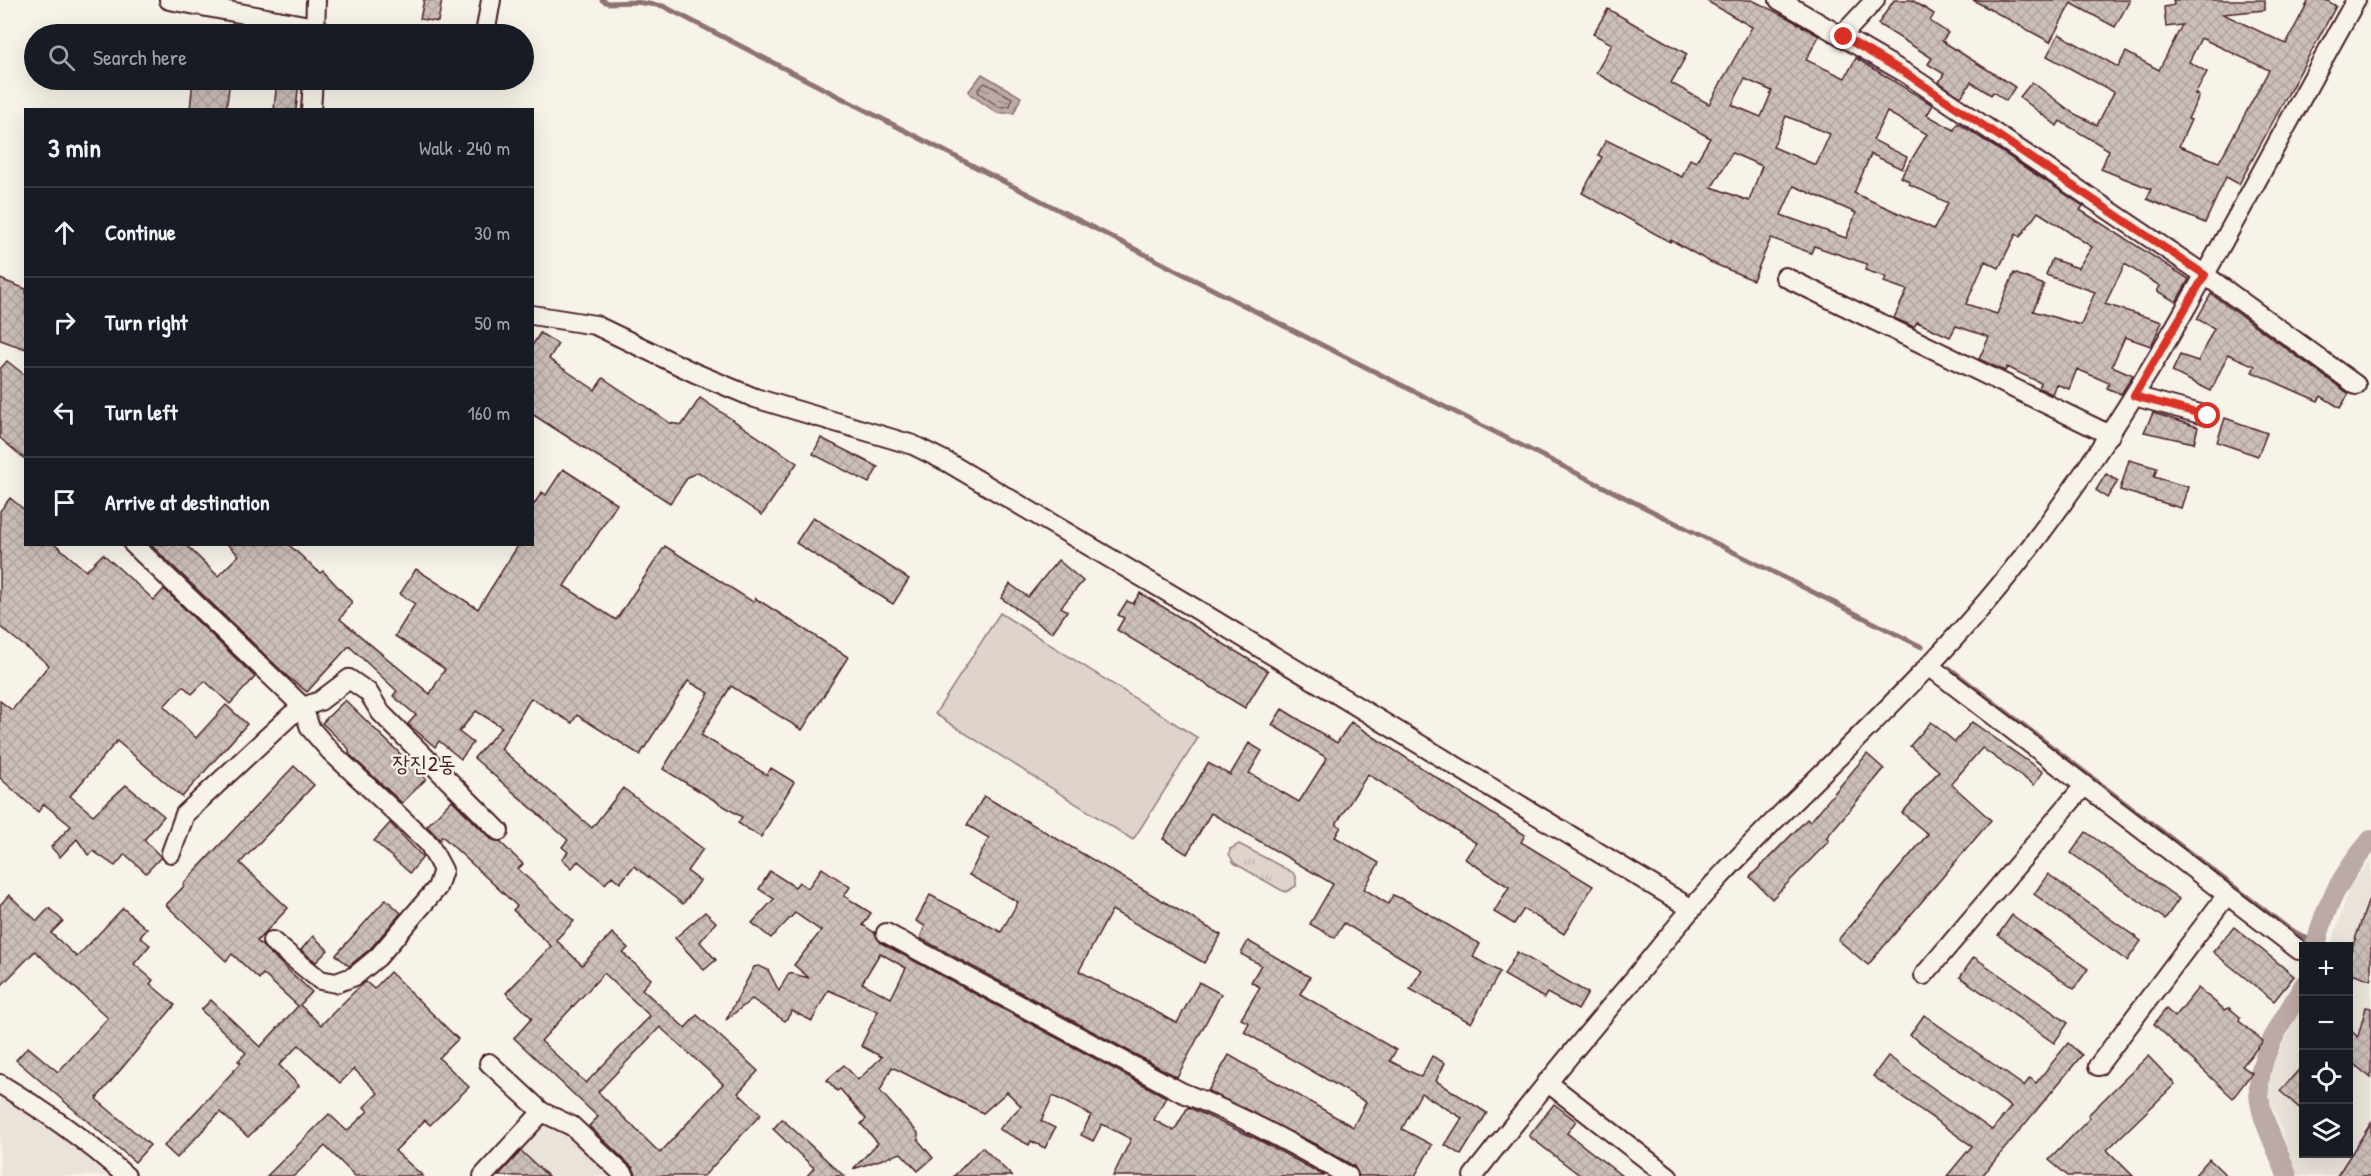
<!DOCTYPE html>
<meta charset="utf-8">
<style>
:root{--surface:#171b24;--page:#20242c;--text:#f1f3f6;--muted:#9ea1a6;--line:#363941}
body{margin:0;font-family:"Patrick Hand","Poor Story",sans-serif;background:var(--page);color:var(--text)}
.controls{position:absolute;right:18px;bottom:18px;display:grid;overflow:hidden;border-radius:0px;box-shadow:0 6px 24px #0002}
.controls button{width:54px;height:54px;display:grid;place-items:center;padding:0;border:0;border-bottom:2px solid var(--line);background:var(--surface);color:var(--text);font:30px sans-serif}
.stop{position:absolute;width:18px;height:18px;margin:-14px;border:4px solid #d93025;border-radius:50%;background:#fff}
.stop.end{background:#d93025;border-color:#fff;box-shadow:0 2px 6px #0008}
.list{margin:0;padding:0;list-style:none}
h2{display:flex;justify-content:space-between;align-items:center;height:78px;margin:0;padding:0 24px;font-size:26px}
h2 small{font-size:20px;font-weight:400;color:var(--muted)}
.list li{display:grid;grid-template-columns:39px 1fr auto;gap:18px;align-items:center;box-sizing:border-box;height:90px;padding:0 24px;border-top:2px solid var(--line)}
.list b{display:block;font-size:22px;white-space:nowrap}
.list em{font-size:20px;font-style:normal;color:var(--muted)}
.icon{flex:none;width:33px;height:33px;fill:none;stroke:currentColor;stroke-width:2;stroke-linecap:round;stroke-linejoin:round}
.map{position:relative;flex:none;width:2371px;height:1176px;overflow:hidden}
.search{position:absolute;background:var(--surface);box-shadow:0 6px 24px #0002;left:24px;top:24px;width:510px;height:66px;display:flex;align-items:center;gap:15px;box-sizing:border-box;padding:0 21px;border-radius:33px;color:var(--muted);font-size:22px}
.panel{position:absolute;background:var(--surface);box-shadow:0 6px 24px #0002;left:24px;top:108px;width:510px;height:438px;border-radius:0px}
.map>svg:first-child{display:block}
</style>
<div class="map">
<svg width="2371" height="1176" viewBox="0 0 2371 1176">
<defs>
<pattern id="grass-tufts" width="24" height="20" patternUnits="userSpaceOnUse" patternTransform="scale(1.5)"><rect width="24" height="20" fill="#ded4cc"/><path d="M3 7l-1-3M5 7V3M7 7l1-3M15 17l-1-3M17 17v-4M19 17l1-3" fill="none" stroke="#c0b6af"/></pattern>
<pattern id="water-ripples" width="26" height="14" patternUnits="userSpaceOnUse" patternTransform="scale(1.5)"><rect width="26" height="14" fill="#bcaaa7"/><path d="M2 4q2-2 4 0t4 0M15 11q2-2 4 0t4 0" fill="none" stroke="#9b8a88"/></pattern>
<pattern id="building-cross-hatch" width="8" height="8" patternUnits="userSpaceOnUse" patternTransform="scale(1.5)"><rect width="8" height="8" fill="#ccbfb9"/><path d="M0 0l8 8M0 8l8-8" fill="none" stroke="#b1a49f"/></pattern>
</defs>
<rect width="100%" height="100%" fill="#f7f3e8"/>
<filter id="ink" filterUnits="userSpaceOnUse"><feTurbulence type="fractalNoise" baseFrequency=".0167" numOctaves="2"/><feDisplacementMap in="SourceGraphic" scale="12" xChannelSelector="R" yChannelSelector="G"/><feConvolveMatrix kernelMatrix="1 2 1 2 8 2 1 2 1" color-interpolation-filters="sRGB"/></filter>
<g filter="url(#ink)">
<g fill="#eae3da">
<polygon points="2371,860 2371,1176 2294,1176 2295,1169 2270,1100 2267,1072 2303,1007 2304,1154 2348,1154 2348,946 2331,946 2350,886"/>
<polygon points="0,1097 52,1128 108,1176 0,1176"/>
<polygon points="547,1125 562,1131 609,1176 489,1176 532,1129"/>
</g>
<polygon fill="url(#grass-tufts)" stroke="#947a7c" stroke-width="1.5" points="1239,844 1292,872 1296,876 1296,886 1286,892 1281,890 1234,863 1229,854 1230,849"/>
<polygon fill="#ded4cc" stroke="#947a7c" stroke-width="1.5" points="1000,613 1198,738 1133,840 935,714"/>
<polygon fill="url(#water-ripples)" stroke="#8e7275" stroke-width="1.5" points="982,74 1021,97 1014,113 997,113 970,94 969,91"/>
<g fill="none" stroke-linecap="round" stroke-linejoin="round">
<polygon stroke="#78575d" stroke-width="1.5" points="985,83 1012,98 1010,106 999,107 979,93 978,89"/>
<g stroke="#8e7275" stroke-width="5">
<polyline points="602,0 608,3 636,2 663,6 1290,329 1922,647"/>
<polyline points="1949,668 2289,929 2317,944"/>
</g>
<g stroke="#bcaaa7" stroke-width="20">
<path d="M2316 946C2324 905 2344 872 2371 840"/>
<path d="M2287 1176C2280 1154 2265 1128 2261 1107 2250 1063 2283 1022 2304 985"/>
</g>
</g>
<g fill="url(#building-cross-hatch)" stroke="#4a1f2b" stroke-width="1.5" fill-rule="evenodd">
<polygon points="424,0 442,0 438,22 420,19"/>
<path d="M1705 0H1752L1788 18 1819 36 1806 60 1845 78 1856 58 1933 105 1927 115 1954 130 1958 123 1969 130 2083 206 2080 210 2189 279 2176 302 2157 291 2160 286 2125 264 2105 304 2162 322 2151 346 2125 337 2112 366 2133 375 2121 394 2107 388 2109 383 2077 369 2069 389 2056 384 2052 394 2039 388 2041 383 2007 367 2005 371 1979 359 1989 337 1956 326 1950 337 1917 322 1914 327 1894 318 1907 290 1884 282 1886 277 1865 270 1867 264 1814 246 1811 253 1771 238 1753 280 1710 262 1671 240 1670 242 1582 193 1602 157 1598 155 1606 140 1682 177 1690 159 1696 162 1710 138 1596 73 1612 44 1593 34 1608 9 1687 54 1671 83 1709 104 1752 27ZM1745 79 1772 91 1761 117 1732 105ZM1887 112 1927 134 1901 177 1910 182 1909 184 1948 203 1934 229 1854 193 1871 154 1902 169 1907 157 1873 140ZM1786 116 1830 134 1816 165 1773 147ZM1732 153 1762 166 1749 201 1712 187ZM1794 186 1856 213 1846 238 1781 215ZM2038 212 2092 247 2078 268 2052 259 2046 275 2095 292 2081 325 2033 311 2044 285 2014 273 1997 314 1966 304 1985 261 1999 268 2016 234 2020 237Z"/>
<polygon points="1894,0 1912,0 1934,14 1930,21 1948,33 1942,41 2015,87 2006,101 1993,92 1991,95 1971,82 1961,97 1939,82 1944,74 1928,64 1932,58 1878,24"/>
<polygon points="1973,0 2130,0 2115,27 2071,3 2050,42"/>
<path d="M2173 0H2265V10L2223 14 2286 44 2309 0H2326L2336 6 2239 184 2226 177 2205 223 2147 199 2151 189 2101 169 2109 150 2060 121 2057 126 2020 97 2032 82 2073 113 2097 125 2114 92 2047 56 2059 34 2118 67 2126 52 2159 70 2182 25 2166 27 2164 7 2174 5ZM2201 38 2269 70 2219 162 2179 146 2191 120 2188 119 2199 96 2195 94 2207 72 2189 62Z"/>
<polygon points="193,80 230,80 226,110 190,110"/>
<polygon points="277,80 299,80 296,110 274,110"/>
<polygon points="0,279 26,289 26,349 0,340"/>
<polygon points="2211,294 2349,394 2340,408 2321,396 2318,401 2252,372 2255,366 2228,354 2211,391 2172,372 2180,355 2198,361 2214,328 2197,319"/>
<polygon points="540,333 558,344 549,359 595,390 603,378 670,423 682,425 700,398 797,463 762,515 698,472 688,477 670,503 532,414 532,346"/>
<polygon points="7,361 26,376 26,460 0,438 0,369"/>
<polygon points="2153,413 2198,427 2194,443 2144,432"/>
<polygon points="2225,418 2267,433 2258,456 2217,442"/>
<polygon points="821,438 878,467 869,483 813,454"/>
<polygon points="2129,460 2157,468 2154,477 2188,487 2181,508 2120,490"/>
<polygon points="563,469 617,504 564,586 616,620 665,546 753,602 755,598 848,657 802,730 731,686 701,735 767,775 771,768 794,782 761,837 738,823 742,817 663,769 709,693 688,681 640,755 577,715 572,723 531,698 501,749 592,828 623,788 703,849 687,871 700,881 683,904 634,866 620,883 612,876 605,884 578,861 572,868 562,859 568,852 562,847 568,840 474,758 502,727 476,711 459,732 473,743 461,759 439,741 435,747 408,724 416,715 393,696 397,691 349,646 307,692 287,676 150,544 185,544 218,576 239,555 227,544 288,544 320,573 323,571 352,602 340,619 430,694 445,669 395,636 415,604 400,594 416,569 478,609 519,544 532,544 532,507 542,492 546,495"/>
<polygon points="2106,474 2118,481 2107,498 2096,490"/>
<polygon points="10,498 26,511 26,544 55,544 86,571 103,554 154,600 164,589 255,677 230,704 205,681 192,694 183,686 164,706 196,738 226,705 247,724 182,797 117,741 70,796 93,815 126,785 164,816 144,840 161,857 146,873 125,854 115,866 93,851 88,855 77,839 60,857 51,847 71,826 44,804 38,812 0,778 0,701 12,710 49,665 0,627 0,511"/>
<polygon points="813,517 909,579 893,604 796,543"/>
<polygon points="1058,560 1083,581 1061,607 1067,611 1052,633 1001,598 1010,584 1028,597"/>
<polygon points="1140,593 1268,671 1245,708 1117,630 1124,618 1118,615 1127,601 1133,604"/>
<polygon points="345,700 426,779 402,803 349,754 349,749 322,723"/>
<polygon points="1282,709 1337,743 1351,722 1525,835 1521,842 1593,886 1564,934 1524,909 1514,924 1494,912 1509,887 1465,859 1476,843 1368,774 1336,824 1341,827 1335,837 1379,863 1364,889 1388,904 1393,895 1407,901 1480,944 1473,957 1500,972 1471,1023 1410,989 1422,970 1344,923 1335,938 1310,924 1333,884 1211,813 1187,854 1163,839 1208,763 1230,775 1249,743 1262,751 1249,773 1299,802 1327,758 1272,725"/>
<polygon points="1931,722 1955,742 1972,722 2043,772 2034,785 1982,748 1951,784 1991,820 1868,965 1838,940 1928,834 1902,813 1939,771 1910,746"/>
<polygon points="1867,754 1884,769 1826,838 1829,841 1772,899 1750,877 1807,819 1810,822"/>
<polygon points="294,766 314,785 240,863 288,908 257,941 312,992 300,1005 321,1025 359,987 366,982 374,989 390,972 458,1039 439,1058 469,1087 430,1125 425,1120 395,1151 423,1176 355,1176 325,1146 294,1176 267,1176 329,1114 347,1131 368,1111 364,1107 378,1093 354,1069 340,1083 299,1045 279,1065 299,1086 248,1137 220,1112 177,1158 164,1146 241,1063 238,1061 246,1053 201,1010 211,1000 260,1047 298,1006 263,974 259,979 232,954 226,961 166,905 184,886 183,884"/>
<polygon points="984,796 1221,935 1204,963 1112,910 1079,971 1177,1023 1199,982 1221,994 1177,1077 920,938 925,926 916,921 930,895 1001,932 1018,902 969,875 989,838 967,825"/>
<path d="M452 800 491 839 500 842 523 864 518 869 574 921 556 940 582 965 612 933 628 948 623 953 651 979 642 989 685 1028 697 1015 758 1071 738 1093 761 1114 704 1176H637L633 1168 589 1126 598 1117 514 1038 532 1018 506 993 551 946 513 910 517 906 442 836 440 840 427 826ZM604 973 650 1016 586 1083 541 1041ZM660 1027 723 1084 660 1153 598 1092Z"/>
<polygon points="390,823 423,857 410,873 374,841"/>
<polygon points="2086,832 2179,899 2165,919 2071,853"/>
<path d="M822 868 850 887 844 896 871 913 863 925 875 933 881 943 1166 1097 1154 1120 1174 1131 1188 1107 1261 1141 1325 1176H1113L1131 1139 1102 1124 1093 1141 1081 1135 1091 1115 1053 1096 1041 1121 1055 1128 1045 1148 1031 1141 1029 1145 999 1129 1021 1106 1007 1092 983 1113 892 1067 880 1091 918 1133V1140L933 1158 918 1171 901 1153 853 1169 878 1143 861 1124 866 1119 840 1089 837 1091 827 1080 844 1065 858 1080 882 1057 861 1046 878 1011 828 990 812 1021 792 1011 785 1021 752 999 726 1020 754 967 759 966 768 970 779 991 789 973 809 978 794 965 821 931 795 913 771 938 752 923 774 899 759 889 770 871 795 887 799 882 808 888ZM880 953 906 968 891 998 862 983Z"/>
<polygon points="2048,874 2141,941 2127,961 2034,894"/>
<polygon points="9,895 37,921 49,908 63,921 51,933 77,957 123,908 147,929 140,937 150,945 134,964 153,980 150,984 175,1005 96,1099 150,1145 135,1162 16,1060 28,1047 58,1072 108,1018 35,951 0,987 0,905"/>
<polygon points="386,899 401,913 370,949 349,966 336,955"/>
<polygon points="2369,899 2371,899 2371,980 2349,972 2349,957"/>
<polygon points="705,912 716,922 700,942 716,960 704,970 675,938"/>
<polygon points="2012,915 2088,969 2074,989 1998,935"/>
<polygon points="2234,927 2294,976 2274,1001 2213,952"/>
<polygon points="313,936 328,950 316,962 301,950"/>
<polygon points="1248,941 1310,977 1300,994 1396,1050 1390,1061 1421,1077 1432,1056 1445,1063 1436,1081 1487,1113 1461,1155 1445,1145 1462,1118 1421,1093 1402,1129 1432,1145 1415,1176 1359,1176 1354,1166 1313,1143 1208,1091 1229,1055 1353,1127 1366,1102 1244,1032 1249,1023 1241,1019 1260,987 1251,982 1261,965 1241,954"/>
<polygon points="1517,952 1588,993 1578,1010 1547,993 1544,998 1504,975"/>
<polygon points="1974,957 2068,1023 2054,1043 1960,977"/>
<polygon points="2198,988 2225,1010 2229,1008 2240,1017 2239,1021 2263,1041 2242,1066 2252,1073 2233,1098 2154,1024 2166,1009 2175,1017"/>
<polygon points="2366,1007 2371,1008 2371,1078 2349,1060 2349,1029 2358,1037"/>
<polygon points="1924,1015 2024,1086 2030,1078 2036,1083 2068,1043 2082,1055 1982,1176 1947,1176 1972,1146 1873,1076 1888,1056 1992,1130 2011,1107 1910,1035"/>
<polygon points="2148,1056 2175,1084 2107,1150 2133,1176 2068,1176 2049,1160 2090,1118 2088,1115"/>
<polygon points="2304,1064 2304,1112 2280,1091"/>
<polygon points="1554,1104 1576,1121 1567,1133 1622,1176 1581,1176 1529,1136"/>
<polygon points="782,1119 844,1176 807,1176 814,1168 773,1129"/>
<polygon points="2371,1123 2371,1176 2337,1176"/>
<polygon points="982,1147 1012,1176 954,1176"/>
<polygon points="521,1151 548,1176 498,1176"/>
<polygon points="2209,1159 2227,1176 2194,1176"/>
</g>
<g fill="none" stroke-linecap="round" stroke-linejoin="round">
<defs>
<g id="minor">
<polyline points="169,0 315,27"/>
<polyline points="1779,0 1907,74 2205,275 2356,385"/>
<polyline points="315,34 316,0"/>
<polyline points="485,34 491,0"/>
<polyline points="1844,37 1848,29 1875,0"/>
<polyline points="311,110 313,80"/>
<polyline points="1785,277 2110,435"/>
<polyline points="532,315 595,325 695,373 755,398 913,445 949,463 1196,609 1692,909"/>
<polyline points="2134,396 2208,416"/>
<polyline points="133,544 303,707 310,728 331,752 429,844 443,870 437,888 378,957 355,976 336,983 320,980 272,941"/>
<polyline points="1929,666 2299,950"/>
<polyline points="171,853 185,814 290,716 303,707 320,701 349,679 368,692 381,713 499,831"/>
<path d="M886 933 1181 1092C1240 1115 1293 1144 1348 1176"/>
<polyline points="1924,975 2084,786"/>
<polyline points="489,1063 542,1112 572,1126 625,1176"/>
<polyline points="2098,1066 2226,896"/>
<polyline points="1547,1082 1668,1176"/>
<path d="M0 1084C45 1111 87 1141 126 1176"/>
<polyline points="483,1176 542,1112"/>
<path d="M1473 1176C1526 1108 1581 1041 1637 975 1664 942 1690 909 1719 878 1813 777 1919 686 2006 578 2148 402 2245 196 2356 0"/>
</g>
</defs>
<use href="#minor" stroke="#4a1f2b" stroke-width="22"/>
<use href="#minor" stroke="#f7f3e8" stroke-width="18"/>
</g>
</g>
<g fill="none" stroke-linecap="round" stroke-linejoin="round" filter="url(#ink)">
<polyline stroke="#d93025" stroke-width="8" points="1844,37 1907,74 2205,275 2134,396 2208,416"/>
</g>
<g text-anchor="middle" stroke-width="4.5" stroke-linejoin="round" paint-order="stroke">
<g font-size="22" fill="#4a1f2b" stroke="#f7f3e8">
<text x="424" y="771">장진2동</text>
</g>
</g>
</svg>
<div class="controls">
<button>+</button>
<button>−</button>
<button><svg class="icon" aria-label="locate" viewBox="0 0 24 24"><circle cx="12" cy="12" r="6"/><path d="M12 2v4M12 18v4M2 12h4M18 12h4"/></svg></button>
<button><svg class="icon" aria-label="layers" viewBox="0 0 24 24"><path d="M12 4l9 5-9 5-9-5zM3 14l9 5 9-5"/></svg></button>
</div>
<div class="stop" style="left:2208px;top:416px"></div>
<div class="stop end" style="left:1844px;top:37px"></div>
<div class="search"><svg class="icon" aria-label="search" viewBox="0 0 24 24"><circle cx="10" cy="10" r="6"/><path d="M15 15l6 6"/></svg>Search here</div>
<section class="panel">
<h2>3 min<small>Walk · 240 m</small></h2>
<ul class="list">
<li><svg class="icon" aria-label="ahead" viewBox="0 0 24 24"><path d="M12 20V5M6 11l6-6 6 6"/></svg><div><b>Continue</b></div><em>30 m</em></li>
<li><svg class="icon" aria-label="right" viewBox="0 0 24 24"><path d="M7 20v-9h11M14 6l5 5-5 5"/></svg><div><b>Turn right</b></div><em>50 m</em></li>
<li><svg class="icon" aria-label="left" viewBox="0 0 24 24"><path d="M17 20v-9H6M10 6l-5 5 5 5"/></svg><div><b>Turn left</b></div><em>160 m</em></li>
<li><svg class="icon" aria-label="arrive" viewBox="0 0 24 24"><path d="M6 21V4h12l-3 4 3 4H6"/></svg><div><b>Arrive at destination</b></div></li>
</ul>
</section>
</div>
